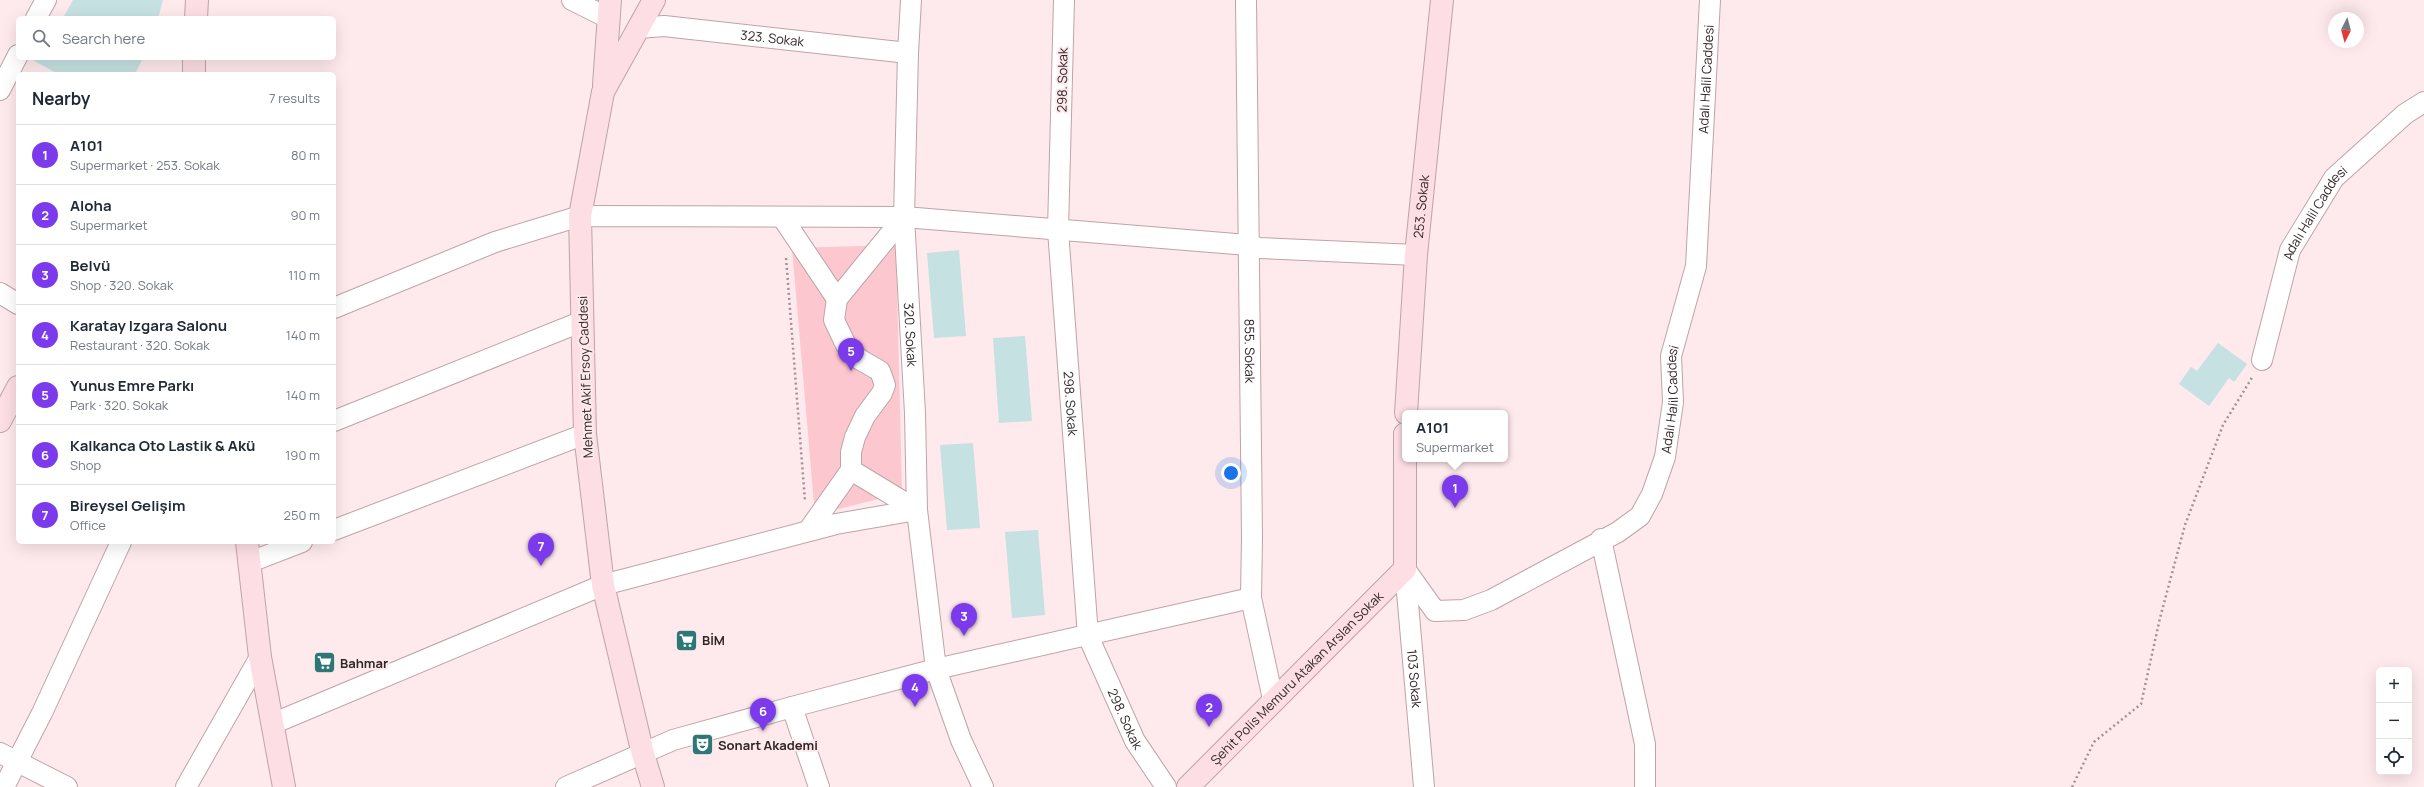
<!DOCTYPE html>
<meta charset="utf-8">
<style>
:root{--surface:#fff;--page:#f6f6f7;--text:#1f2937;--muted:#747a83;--line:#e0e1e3;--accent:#7c3aed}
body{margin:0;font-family:Manrope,sans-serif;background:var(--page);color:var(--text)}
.controls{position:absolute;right:12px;bottom:12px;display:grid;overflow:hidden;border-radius:6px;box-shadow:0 4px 16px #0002}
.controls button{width:36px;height:36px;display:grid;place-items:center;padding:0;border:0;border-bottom:1px solid var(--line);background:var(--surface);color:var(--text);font:20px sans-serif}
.compass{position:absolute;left:2328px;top:12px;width:36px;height:36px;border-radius:50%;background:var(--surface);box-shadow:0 4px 16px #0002;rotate:186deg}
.you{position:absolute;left:1231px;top:473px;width:14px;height:14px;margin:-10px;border:3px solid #fff;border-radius:50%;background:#1a73e8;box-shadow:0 0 0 6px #1a73e833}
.badge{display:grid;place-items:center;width:26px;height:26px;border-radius:50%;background:var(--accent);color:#fff;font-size:13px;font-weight:700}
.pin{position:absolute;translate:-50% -33px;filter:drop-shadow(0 1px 2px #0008)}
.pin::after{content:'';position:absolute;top:21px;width:14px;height:12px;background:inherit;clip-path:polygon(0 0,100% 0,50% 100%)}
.popup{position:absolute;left:1402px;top:410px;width:106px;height:52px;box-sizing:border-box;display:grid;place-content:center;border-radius:6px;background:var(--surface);filter:drop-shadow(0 1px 3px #0005);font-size:13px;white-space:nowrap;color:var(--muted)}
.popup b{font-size:15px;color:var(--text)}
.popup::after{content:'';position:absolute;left:50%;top:100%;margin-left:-8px;border:8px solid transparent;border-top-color:var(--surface)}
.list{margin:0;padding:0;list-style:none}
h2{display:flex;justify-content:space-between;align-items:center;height:52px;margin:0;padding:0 16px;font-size:17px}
h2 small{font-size:13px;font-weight:400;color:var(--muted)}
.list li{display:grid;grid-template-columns:26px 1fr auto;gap:12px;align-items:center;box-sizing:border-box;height:60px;padding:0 16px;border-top:1px solid var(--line)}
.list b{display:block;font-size:15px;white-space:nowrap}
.list p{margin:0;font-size:13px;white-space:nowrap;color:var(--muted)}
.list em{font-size:13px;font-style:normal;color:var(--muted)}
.icon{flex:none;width:22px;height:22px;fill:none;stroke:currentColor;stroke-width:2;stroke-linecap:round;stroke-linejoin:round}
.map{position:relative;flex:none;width:2424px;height:787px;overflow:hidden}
.search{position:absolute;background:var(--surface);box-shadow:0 4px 16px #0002;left:16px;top:16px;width:320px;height:44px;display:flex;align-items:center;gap:10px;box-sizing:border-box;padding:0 14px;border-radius:6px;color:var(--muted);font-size:15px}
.panel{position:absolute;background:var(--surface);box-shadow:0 4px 16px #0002;left:16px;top:72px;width:320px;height:472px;border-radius:6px}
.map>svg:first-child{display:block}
</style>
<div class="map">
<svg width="2424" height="787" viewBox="0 0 2424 787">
<rect width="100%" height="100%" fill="#fee9ec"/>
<polygon fill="#fdc7cf" points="896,245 902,493 815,515 792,248"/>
<g fill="#c5e1e1">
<polygon points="73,0 163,0 158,18 63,18"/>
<polygon points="29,58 143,58 135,74 58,74"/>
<polygon points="959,250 966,336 934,338 927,253"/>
<polygon points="1025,336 1032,421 999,423 993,338"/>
<polygon points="2218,343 2247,364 2234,382 2229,378 2209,406 2179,384 2191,367 2197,371"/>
<polygon points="973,443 980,528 947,530 940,445"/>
<polygon points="1038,530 1045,615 1012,618 1005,532"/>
</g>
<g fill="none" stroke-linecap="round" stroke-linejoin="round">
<defs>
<g id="street">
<polyline points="572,0 608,18"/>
<path id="s1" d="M911 0 908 53 904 217 915 413 917 510 936 669 961 740 983 787"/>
<path id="s2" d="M1064 0 1058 230 1088 636 1135 741 1166 787"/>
<path id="s3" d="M1246 0 1252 537 1251 598 1273 699"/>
<polyline points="36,18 46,0"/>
<path id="s4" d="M638 28 664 26 908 53"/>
<polyline points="0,90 18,55"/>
<polyline points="782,217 837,299"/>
<polyline points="0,293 18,304"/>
<polyline points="334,308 495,242 580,216 904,217 1248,245 1259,248 1416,255"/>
<path id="s5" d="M2262 360 2290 250 2334 178 2405 114 2424 102"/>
<polyline points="334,421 583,321"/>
<polyline points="851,470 917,510"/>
<polyline points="334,530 585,434"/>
<polyline points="808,531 851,470 851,452 855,437 865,416 882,393 885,385 880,371 859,359 846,345 834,320 837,299 904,217"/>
<polyline points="1601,539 1645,744 1645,787"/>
<polyline points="250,562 302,542"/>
<path id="s6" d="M1405 569 1435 611 1464 610 1491 600 1618 532 1640 516 1652 494 1665 457 1673 402 1671 356 1696 266 1710 0"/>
<path id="s7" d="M1405 569 1424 787"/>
<polyline points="792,707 819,787"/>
<polyline points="272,724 603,585 836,524 917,510"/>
<polyline points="0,753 67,787"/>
<polyline points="4,787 42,713 121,542"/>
<polyline points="186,787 260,657"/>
<polyline points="566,787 673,740 792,707 936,669 1251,598"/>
</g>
<g id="secondary">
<polyline points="196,18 197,0"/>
<polyline points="194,74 194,58"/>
<polyline points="604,85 610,0"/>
<path id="s8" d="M1406 413 1416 255 1442 0"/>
<polyline points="0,421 18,387"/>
<polyline points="247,542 260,657 284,787"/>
<polyline points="653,787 643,754 603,585 585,434 580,216 603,92 654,0"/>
<path id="s9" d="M1188 787 1405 569V434"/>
</g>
</defs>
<use href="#street" stroke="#bda4a7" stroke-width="22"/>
<use href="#secondary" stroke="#bda4a7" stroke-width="24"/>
<g stroke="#a29294" stroke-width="2.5" stroke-dasharray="2 3" stroke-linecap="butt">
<polyline points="786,258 805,501"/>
<polyline points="2072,787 2094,742 2141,704 2160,618 2185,525 2223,425 2253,376"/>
</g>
<use href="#street" stroke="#fff" stroke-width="20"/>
<use href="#secondary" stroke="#fcdee4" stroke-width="22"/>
</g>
<defs>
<symbol id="supermarket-square" viewBox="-11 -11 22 22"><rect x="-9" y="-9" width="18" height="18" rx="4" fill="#2d7777" stroke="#fee9ec"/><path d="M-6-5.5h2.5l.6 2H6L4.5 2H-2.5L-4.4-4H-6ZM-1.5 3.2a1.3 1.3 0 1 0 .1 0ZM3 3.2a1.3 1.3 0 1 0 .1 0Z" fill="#fff"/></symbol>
<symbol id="theatre-square" viewBox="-11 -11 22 22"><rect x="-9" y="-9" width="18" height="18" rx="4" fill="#2d7777" stroke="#fee9ec"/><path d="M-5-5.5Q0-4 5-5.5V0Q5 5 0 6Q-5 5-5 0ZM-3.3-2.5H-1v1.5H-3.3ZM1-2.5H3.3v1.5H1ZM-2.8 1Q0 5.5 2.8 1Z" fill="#fff"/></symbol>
</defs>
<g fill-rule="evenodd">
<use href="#supermarket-square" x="674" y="628" width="25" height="25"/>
<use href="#supermarket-square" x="312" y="650" width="25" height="25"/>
<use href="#theatre-square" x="690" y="732" width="25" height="25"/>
</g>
<g text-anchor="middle" stroke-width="4" stroke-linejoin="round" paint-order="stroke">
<g font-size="13" fill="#302627" stroke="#fee9ec">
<text dy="5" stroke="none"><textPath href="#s4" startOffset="135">323. Sokak</textPath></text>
<text dy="5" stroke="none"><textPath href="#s6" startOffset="727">Adalı Halil Caddesi</textPath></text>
<text transform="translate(1062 80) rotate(-89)" y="5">298. Sokak</text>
<text dy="5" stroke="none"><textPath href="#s8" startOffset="207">253. Sokak</textPath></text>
<text dy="5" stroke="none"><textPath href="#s5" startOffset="158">Adalı Halil Caddesi</textPath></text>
<text dy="5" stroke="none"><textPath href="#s1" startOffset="335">320. Sokak</textPath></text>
<text dy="5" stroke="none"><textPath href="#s3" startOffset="351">855. Sokak</textPath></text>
<text transform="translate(585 377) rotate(-92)" y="5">Mehmet Akif Ersoy Caddesi</text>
<text dy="5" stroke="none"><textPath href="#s6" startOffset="403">Adalı Halil Caddesi</textPath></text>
<text dy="5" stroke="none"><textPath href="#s2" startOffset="404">298. Sokak</textPath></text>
<text dy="5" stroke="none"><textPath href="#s9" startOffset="154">Şehit Polis Memuru Atakan Arslan Sokak</textPath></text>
<text dy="5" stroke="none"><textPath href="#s7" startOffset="110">103 Sokak</textPath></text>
<text dy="5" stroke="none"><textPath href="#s2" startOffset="728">298. Sokak</textPath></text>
</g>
<g font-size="13" font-weight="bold" fill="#302627" stroke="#fee9ec" text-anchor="start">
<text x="702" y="645">BİM</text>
<text x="340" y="668">Bahmar</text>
<text x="718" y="750">Sonart Akademi</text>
</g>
</g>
</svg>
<div class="controls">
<button>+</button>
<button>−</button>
<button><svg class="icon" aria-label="locate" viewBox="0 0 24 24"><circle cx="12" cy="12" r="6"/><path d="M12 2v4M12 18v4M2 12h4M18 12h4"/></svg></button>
</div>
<svg class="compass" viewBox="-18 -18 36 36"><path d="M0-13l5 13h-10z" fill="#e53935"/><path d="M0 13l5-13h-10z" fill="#747a83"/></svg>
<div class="you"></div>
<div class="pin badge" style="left:1455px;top:508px">1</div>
<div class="popup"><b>A101</b>Supermarket</div>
<div class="pin badge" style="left:1209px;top:727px">2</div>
<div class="pin badge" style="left:964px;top:636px">3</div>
<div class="pin badge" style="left:915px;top:707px">4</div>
<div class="pin badge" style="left:851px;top:371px">5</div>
<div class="pin badge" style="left:763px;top:731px">6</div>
<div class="pin badge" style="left:541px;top:566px">7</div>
<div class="search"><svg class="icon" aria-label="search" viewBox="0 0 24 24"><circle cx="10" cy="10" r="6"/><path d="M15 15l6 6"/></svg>Search here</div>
<section class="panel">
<h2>Nearby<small>7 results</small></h2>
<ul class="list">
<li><span class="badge">1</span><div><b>A101</b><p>Supermarket · 253. Sokak</p></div><em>80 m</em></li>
<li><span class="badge">2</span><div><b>Aloha</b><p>Supermarket</p></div><em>90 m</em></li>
<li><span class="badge">3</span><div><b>Belvü</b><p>Shop · 320. Sokak</p></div><em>110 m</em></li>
<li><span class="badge">4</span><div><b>Karatay Izgara Salonu</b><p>Restaurant · 320. Sokak</p></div><em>140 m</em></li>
<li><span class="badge">5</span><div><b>Yunus Emre Parkı</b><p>Park · 320. Sokak</p></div><em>140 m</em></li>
<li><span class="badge">6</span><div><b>Kalkanca Oto Lastik &amp; Akü</b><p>Shop</p></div><em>190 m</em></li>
<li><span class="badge">7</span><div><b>Bireysel Gelişim</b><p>Office</p></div><em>250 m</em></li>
</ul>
</section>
</div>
